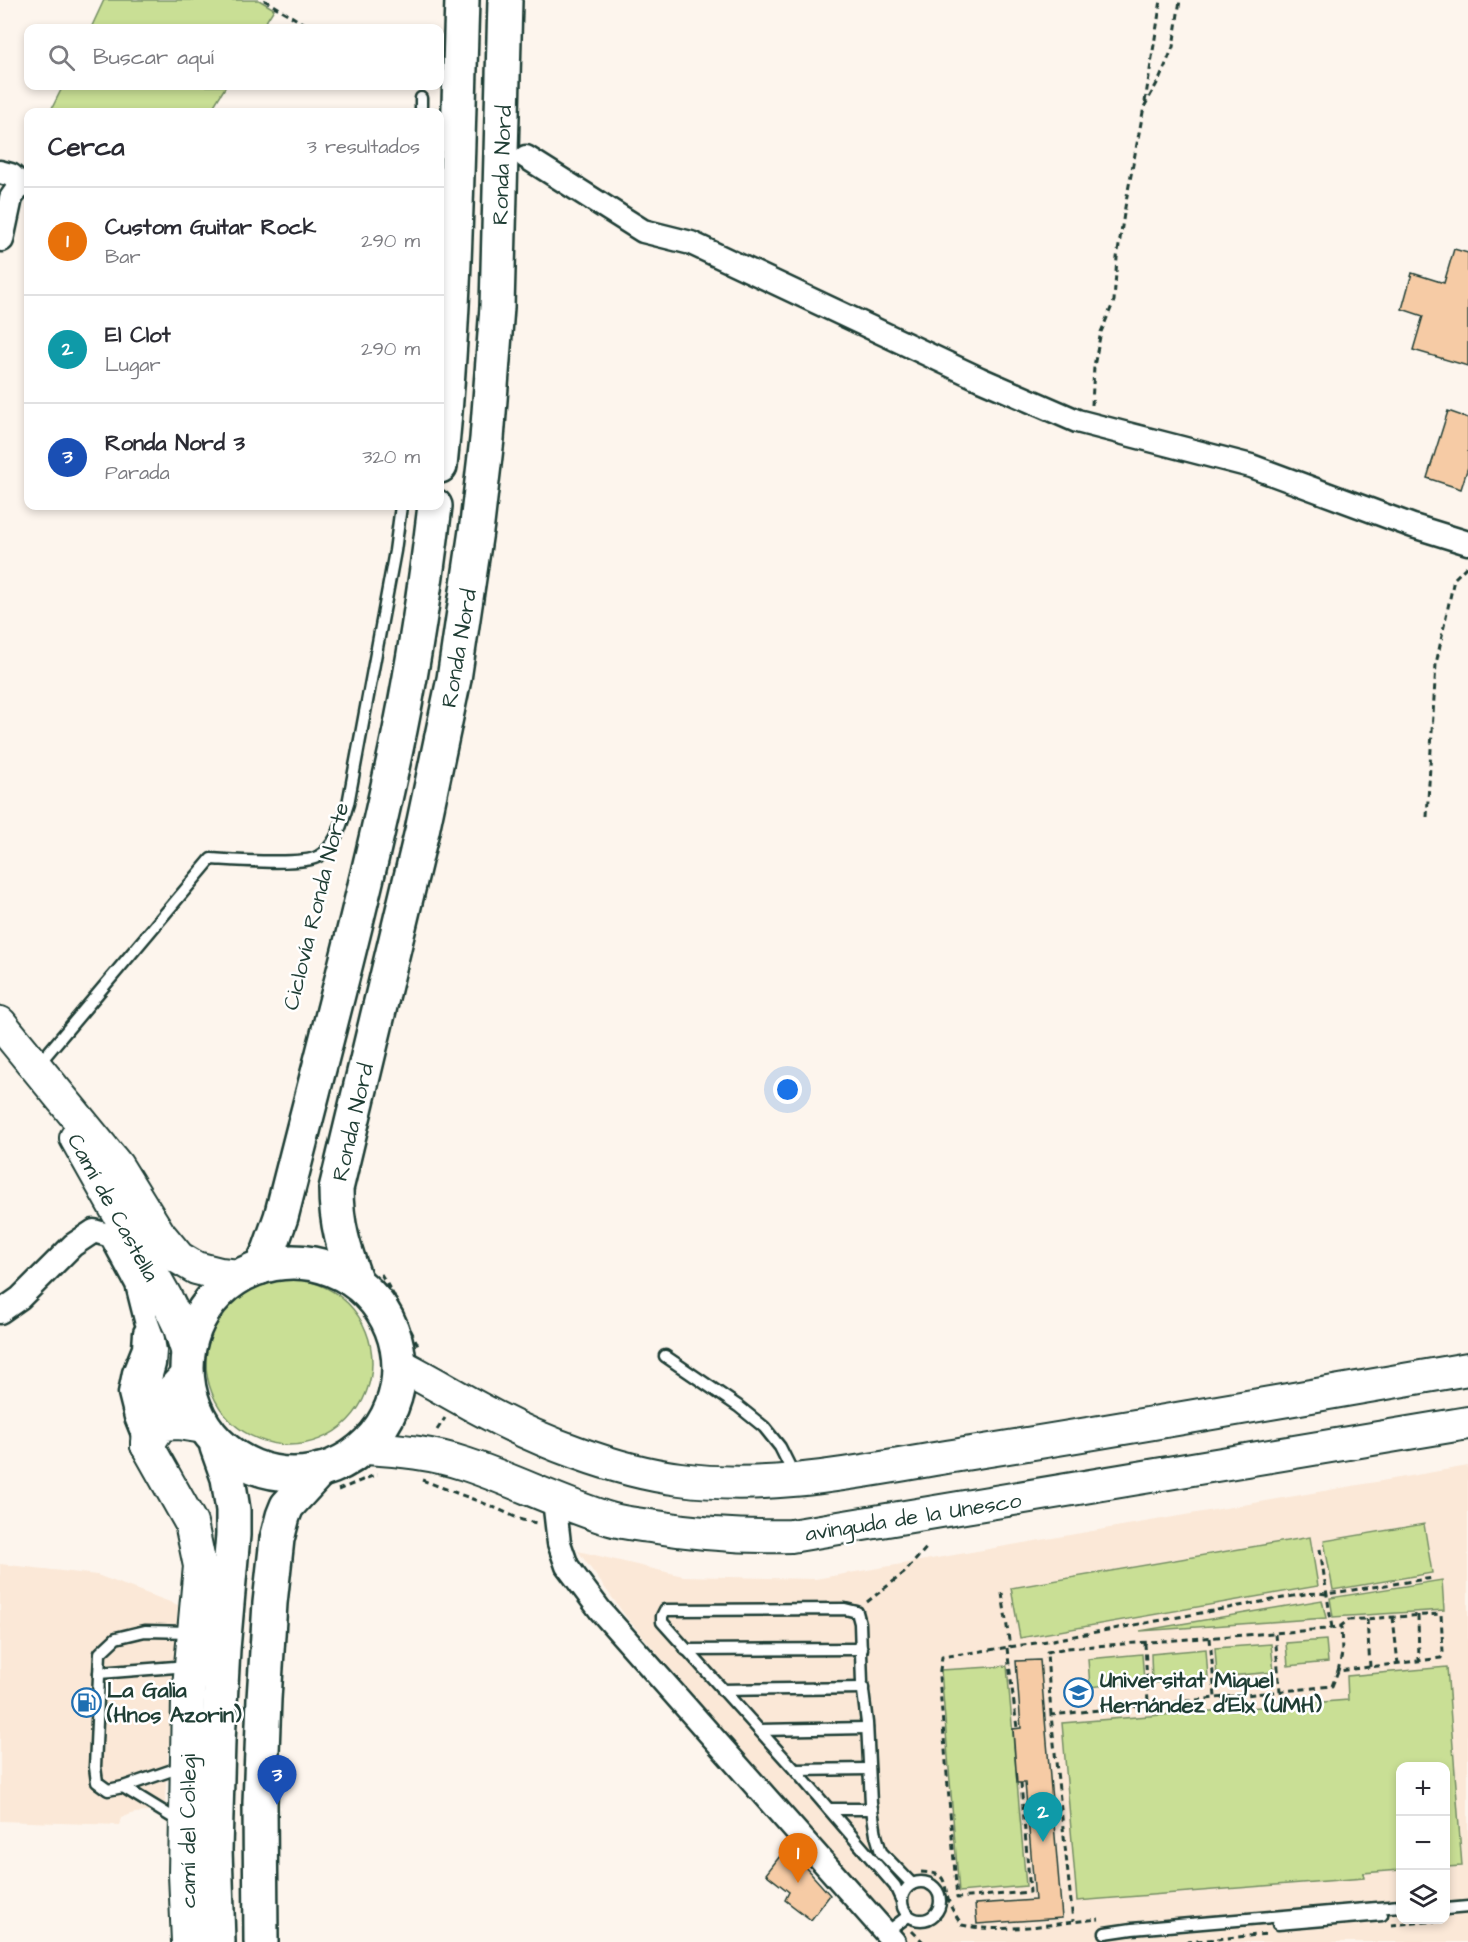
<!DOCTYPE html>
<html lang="es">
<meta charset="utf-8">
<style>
:root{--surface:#fff;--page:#f7f7f7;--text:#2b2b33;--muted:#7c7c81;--line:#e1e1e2;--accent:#1f6fb2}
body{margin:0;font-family:"Architects Daughter",sans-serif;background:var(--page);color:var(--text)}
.controls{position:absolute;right:18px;bottom:18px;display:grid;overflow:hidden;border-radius:12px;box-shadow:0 3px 9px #0003}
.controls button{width:54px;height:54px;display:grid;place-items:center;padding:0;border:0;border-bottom:2px solid var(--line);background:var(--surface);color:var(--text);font:30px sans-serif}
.you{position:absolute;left:788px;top:1090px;width:21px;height:21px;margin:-15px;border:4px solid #fff;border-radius:50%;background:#1a73e8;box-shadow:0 0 0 9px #1a73e833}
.badge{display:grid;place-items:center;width:39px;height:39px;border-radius:50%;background:var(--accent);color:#fff;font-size:20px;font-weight:700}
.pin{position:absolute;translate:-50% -50px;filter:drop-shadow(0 2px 3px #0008)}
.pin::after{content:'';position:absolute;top:32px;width:21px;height:18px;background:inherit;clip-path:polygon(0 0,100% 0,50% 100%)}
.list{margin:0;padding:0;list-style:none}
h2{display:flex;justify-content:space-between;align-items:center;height:78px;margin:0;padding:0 24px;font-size:26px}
h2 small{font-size:20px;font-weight:400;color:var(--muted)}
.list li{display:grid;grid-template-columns:39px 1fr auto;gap:18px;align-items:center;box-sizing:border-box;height:108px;padding:0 24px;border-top:2px solid var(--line)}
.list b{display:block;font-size:22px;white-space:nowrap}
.list p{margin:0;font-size:20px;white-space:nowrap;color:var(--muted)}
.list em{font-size:20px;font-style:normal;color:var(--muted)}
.icon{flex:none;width:33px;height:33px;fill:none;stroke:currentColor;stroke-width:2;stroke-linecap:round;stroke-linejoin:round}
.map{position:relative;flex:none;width:1468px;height:1942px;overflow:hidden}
.search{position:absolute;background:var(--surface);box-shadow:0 3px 9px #0003;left:24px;top:24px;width:420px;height:66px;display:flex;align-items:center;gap:15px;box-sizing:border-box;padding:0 21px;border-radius:12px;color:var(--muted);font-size:22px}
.panel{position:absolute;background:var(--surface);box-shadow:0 3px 9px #0003;left:24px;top:108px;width:420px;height:402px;border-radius:12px}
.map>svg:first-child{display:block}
</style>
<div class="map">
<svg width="1468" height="1942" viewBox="0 0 1468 1942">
<rect width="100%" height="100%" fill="#fdf5ed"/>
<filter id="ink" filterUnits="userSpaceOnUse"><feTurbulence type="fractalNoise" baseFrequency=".0167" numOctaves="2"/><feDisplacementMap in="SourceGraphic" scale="12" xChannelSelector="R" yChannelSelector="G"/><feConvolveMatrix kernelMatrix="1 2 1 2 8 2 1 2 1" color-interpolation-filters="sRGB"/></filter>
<g filter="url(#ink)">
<g fill="#fbe8d7" fill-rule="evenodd">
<path d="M1468 1466V1942H904L627 1618 578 1551 683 1576 815 1579ZM1400 1766H1446V1920H1400Z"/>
<polygon points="0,1564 97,1575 178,1605 165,1800 168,1824 158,1814 148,1812 134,1813 121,1818 119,1825 0,1821"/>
</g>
<g fill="#c9df95" stroke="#748e64" stroke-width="1.5">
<polygon points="104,0 259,0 274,9 262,28 91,28"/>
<polygon points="63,86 226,86 210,112 50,112"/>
<circle cx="289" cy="1362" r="83"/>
<polygon points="1424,1524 1432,1573 1333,1590 1324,1541"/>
<polygon points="1310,1537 1318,1586 1020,1638 1011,1588"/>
<polygon points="1442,1580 1444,1610 1333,1617 1330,1598"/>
<polygon points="1322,1600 1326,1618 1140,1631"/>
<polygon points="1326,1640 1328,1662 1288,1666 1286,1643"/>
<polygon points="1271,1644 1274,1672 1217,1677 1215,1648"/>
<polygon points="1206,1649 1208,1678 1152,1683 1151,1654"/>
<polygon points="1142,1654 1144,1681 1090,1687 1088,1659"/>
<polygon points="1007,1666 1026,1886 959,1892 941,1670"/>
<polygon points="1447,1667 1462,1866 1446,1867 1446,1766 1400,1766 1400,1870 1363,1873 1364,1878 1077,1901 1062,1723 1348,1700 1347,1676"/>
</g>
<g fill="#f6cba5" stroke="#1f3d34" stroke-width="1.5">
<polygon points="1454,249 1468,253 1468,366 1413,350 1423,316 1402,309 1412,273 1444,283"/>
<polygon points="1448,411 1468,418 1468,467 1461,489 1427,478"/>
<polygon points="1040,1660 1062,1918 977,1924 975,1904 1035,1900 1025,1783 1017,1783 1013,1729 1021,1728 1016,1661"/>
<polygon points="787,1847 830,1895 811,1920 785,1900 789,1892 766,1874"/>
</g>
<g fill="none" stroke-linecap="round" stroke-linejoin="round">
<defs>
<g id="lane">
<polyline points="421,112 421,98"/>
<path d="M37 1066 211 859C232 860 304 866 319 856 337 845 342 822 348 804L395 551 401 506"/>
<polyline points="665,1356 738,1406 764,1427 780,1447 794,1475"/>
<polyline points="686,1650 862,1649"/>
<polyline points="99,1673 188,1666"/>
<polyline points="722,1690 863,1688"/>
<polyline points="759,1730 867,1728"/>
<polyline points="184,1766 123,1787 108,1790 97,1782 95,1767 100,1653 116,1638 145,1631 191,1632"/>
<polyline points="795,1770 869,1769"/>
<polyline points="123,1787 182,1823"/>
<polyline points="829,1809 872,1809"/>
<circle cx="921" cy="1901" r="19"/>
<polyline points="901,1899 895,1886 795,1770 662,1622 662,1616 665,1610 845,1609 857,1612 860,1623 862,1683 867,1723 871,1803 876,1835 881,1852 912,1884"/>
<polyline points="1446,1909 1468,1907"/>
<polyline points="1278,1924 1382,1915"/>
<polyline points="886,1933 908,1916"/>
<polyline points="1105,1933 1132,1929 1400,1906"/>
</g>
<g id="street">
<polyline points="526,157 643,231 691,243 980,379 1077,421 1251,466 1413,526 1468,543"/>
<polyline points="0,172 11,175 21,184"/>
<polyline points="2,240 11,198 21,184 28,186"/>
<polyline points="0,1312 20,1298 73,1245 94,1231 111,1236 137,1284 146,1320 153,1339 155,1351 154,1364 149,1382 150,1392 157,1397 167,1397"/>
<polyline points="145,1333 144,1348 134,1373 130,1393 136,1417 146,1442"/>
<polyline points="554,1500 559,1543 567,1566 600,1610 894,1942"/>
</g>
<g id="secondary">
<polyline points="0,1023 117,1166 159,1234 179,1258 196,1268 220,1274 239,1276"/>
<polyline points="76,1138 165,1296 179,1325 187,1350"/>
<path d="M400 1365C427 1379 452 1394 478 1408 536 1440 615 1471 680 1479 778 1492 875 1468 971 1453 1137 1427 1303 1397 1468 1369"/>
<polyline points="147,1445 191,1523 200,1566 188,1698 185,1874 188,1942"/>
<polyline points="147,1445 148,1423 156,1408 187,1375"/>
<polyline points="147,1445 161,1424 178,1423 204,1427"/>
<path d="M366 1448C400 1450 432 1453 465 1464 514 1480 560 1504 610 1519 623 1523 637 1524 650 1526 697 1534 744 1537 791 1536L1468 1423"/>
</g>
<g id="primary">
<path d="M440 466C456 312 457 155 462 0"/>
<circle cx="293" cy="1368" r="106"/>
<path d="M261 1267 269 1251 281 1217C322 1055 366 894 400 730 415 656 426 581 435 506"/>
<path d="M356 1282C344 1249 336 1225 336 1189L422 831 454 679 477 524 487 439 497 307 505 0"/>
<polyline points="217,1447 228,1478 233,1510 233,1535 223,1649 218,1741 215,1850 218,1942"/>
<polyline points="261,1942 260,1803 264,1699 270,1603 277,1539 283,1516 287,1506 320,1470"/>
</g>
</defs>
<use href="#lane" stroke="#1f3d34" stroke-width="15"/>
<use href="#street" stroke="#1f3d34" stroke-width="27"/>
<use href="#secondary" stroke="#1f3d34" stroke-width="36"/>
<use href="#primary" stroke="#1f3d34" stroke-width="38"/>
<g stroke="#1f3d34" stroke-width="3" stroke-dasharray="6 4.5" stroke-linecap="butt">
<polyline points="264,0 311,28"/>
<polyline points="1145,102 1161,0"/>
<polyline points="1092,405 1094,366 1101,332 1114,301 1117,258 1126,201 1144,107 1160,78 1173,47 1180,0"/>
<polyline points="1427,817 1436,664 1454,579 1468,565"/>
<polyline points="381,1274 393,1294 418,1345"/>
<polyline points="437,1430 445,1418"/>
<polyline points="422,1480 491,1506 522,1520 537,1523"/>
<polyline points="338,1490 377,1474"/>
<polyline points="1320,1549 1332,1628"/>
<polyline points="1002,1593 1010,1647"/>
<polyline points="867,1602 904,1573 928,1546"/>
<polyline points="1418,1615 1419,1661"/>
<polyline points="1393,1617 1398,1664"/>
<polyline points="1367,1619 1370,1667"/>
<polyline points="1275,1634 1280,1691"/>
<polyline points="1210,1638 1215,1697"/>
<polyline points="1145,1643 1148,1704"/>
<polyline points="1007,1648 1017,1728"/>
<polyline points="1338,1671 1342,1654 1341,1626"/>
<polyline points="1051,1715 1047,1652 1067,1648 1327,1629 1341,1626 1348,1620 1441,1614 1443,1652 1441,1658 1338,1671 1332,1686 1051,1715 1073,1921"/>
<polyline points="1021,1783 1030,1892 957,1898 939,1676 942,1657 1036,1643 1305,1594 1318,1593 1326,1594 1433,1578"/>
<path d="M921 1872C946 1873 943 1878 948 1899 951 1909 957 1917 962 1925 1002 1934 1058 1923 1099 1919"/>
<polyline points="1391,1925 1438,1921"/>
<polyline points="912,1931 923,1942"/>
<polyline points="1186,1942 1268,1934"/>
</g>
<use href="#lane" stroke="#fff" stroke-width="10"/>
<use href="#street" stroke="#fff" stroke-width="22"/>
<use href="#secondary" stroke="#fff" stroke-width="32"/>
<use href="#primary" stroke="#fff" stroke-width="33"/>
</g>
</g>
<defs>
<symbol id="university-ring" viewBox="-11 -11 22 22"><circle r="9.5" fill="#fff" stroke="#1f6fb2" stroke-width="1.5"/><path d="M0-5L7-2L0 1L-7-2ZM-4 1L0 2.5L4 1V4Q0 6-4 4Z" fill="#1f6fb2"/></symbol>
<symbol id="fuel-ring" viewBox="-11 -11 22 22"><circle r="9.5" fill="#fff" stroke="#1f6fb2" stroke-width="1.5"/><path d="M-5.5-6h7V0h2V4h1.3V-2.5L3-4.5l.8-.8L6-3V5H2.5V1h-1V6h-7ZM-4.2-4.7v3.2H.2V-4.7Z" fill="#1f6fb2"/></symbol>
</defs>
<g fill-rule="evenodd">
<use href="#university-ring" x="1062" y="1676" width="33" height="33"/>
<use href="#fuel-ring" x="70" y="1686" width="33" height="33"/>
</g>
<g text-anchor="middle" stroke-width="5" stroke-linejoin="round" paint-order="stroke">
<g font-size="22" fill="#1f3d34" stroke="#fff">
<text transform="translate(501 165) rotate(-88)" y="8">Ronda Nord</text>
<text transform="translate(458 648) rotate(-80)" y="8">Ronda Nord</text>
<text transform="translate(315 906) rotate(-76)" y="8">Ciclovía Ronda Norte</text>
<text transform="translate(352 1122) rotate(-77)" y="8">Ronda Nord</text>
<text transform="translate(114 1207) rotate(61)" y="8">Camí de Castella</text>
<text transform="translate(913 1516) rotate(-9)" y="8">avinguda de la Unesco</text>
<text transform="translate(187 1831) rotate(-90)" y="8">camí del Col·legi</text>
</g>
<g font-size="22" font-weight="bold" fill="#1f3d34" stroke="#fff" text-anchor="start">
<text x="1100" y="1687">Universitat Miguel<tspan x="1100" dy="25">Hernández d'Elx (UMH)</tspan></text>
<text x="107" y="1697">La Galia<tspan x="107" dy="25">(Hnos Azorin)</tspan></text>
</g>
</g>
</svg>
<div class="controls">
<button>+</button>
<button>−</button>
<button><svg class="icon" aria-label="layers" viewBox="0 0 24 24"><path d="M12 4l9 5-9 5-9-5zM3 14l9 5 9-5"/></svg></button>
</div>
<div class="you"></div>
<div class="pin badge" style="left:798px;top:1883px;background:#e8710a">1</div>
<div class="pin badge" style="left:1043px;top:1842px;background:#0f9aa8">2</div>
<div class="pin badge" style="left:277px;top:1805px;background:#1a4fb4">3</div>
<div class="search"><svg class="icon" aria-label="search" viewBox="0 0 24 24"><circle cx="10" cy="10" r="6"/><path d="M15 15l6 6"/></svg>Buscar aquí</div>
<section class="panel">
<h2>Cerca<small>3 resultados</small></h2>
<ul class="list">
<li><span class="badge" style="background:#e8710a">1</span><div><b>Custom Guitar Rock</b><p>Bar</p></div><em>290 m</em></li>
<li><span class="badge" style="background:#0f9aa8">2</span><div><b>El Clot</b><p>Lugar</p></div><em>290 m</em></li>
<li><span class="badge" style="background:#1a4fb4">3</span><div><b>Ronda Nord 3</b><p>Parada</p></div><em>320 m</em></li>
</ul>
</section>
</div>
